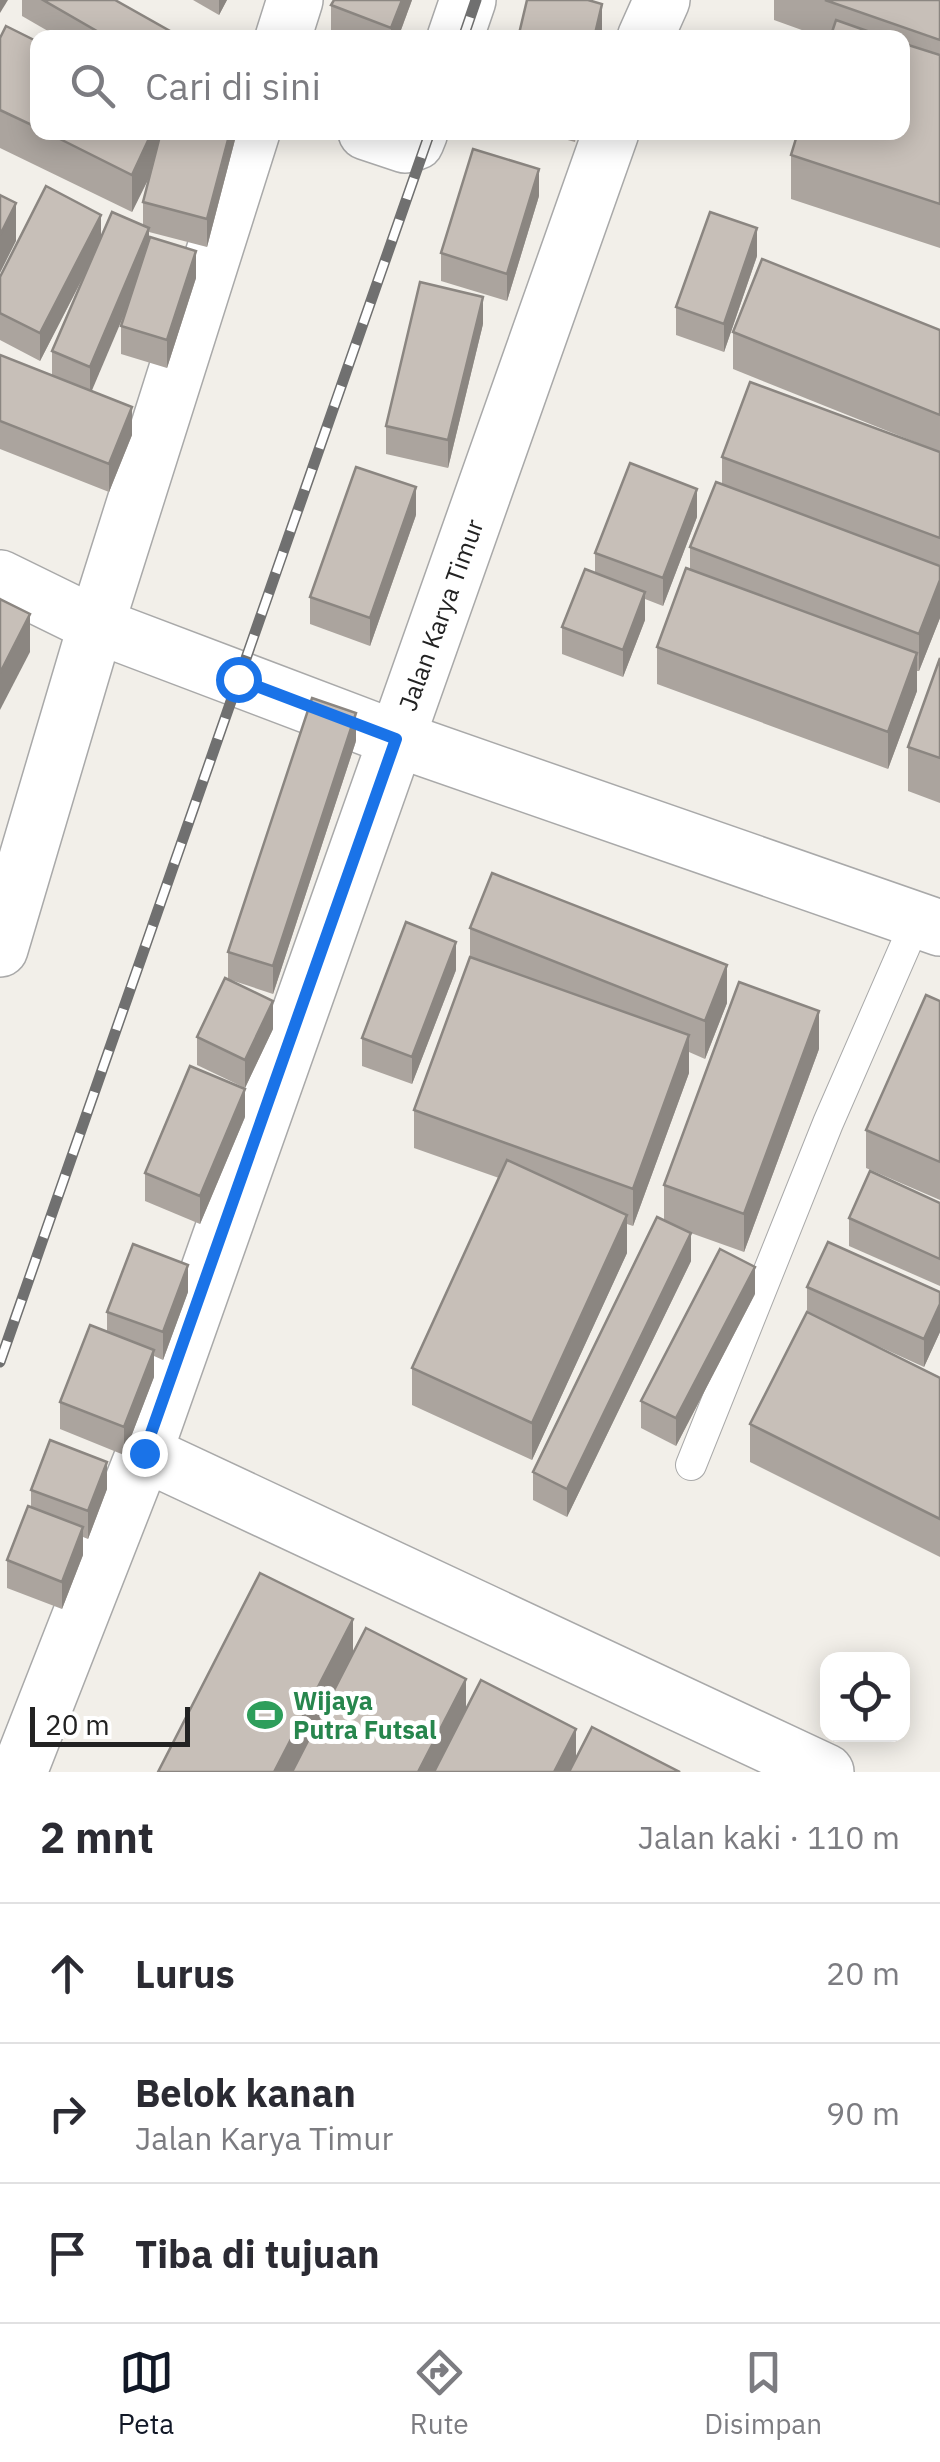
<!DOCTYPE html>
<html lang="id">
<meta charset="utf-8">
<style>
:root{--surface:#fff;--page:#f2f2f3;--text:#2b2b33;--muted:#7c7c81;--line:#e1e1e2;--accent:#111827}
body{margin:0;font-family:"IBM Plex Sans",sans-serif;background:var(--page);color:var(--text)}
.controls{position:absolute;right:30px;bottom:30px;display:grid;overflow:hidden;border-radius:20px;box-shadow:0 5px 25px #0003}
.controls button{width:90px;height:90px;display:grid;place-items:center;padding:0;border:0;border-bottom:2px solid var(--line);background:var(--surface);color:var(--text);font:50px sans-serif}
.scale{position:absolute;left:30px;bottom:25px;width:160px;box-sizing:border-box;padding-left:10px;border:5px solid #222;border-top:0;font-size:28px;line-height:35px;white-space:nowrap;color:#222;-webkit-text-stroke:8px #fff;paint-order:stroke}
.stop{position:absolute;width:30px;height:30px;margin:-22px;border:8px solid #1a73e8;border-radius:50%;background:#fff}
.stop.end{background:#1a73e8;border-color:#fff;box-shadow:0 2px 10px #0008}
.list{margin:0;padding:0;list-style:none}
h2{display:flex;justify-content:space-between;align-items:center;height:130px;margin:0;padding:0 40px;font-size:42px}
h2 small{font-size:32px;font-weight:400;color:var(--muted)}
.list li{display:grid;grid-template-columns:65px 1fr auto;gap:30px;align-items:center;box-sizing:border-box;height:140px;padding:0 40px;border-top:2px solid var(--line)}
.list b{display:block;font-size:38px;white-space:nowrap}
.list p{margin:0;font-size:32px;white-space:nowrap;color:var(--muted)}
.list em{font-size:32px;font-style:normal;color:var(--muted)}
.icon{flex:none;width:55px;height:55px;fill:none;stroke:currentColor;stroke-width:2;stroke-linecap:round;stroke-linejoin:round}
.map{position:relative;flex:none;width:940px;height:1772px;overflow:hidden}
.search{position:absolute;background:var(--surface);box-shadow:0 5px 25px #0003;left:30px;right:30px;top:30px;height:110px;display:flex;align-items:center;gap:25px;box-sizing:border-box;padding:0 35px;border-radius:20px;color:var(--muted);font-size:38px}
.sheet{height:550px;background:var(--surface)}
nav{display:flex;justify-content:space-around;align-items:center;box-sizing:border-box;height:140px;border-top:2px solid var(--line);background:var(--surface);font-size:28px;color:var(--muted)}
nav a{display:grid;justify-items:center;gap:5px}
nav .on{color:var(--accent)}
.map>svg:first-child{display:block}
</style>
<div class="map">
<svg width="940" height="1772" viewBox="0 0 940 1772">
<rect width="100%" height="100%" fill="#f2efe9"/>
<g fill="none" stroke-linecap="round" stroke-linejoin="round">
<defs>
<polyline id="service" points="691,1465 828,1123 917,919"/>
<g id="minor">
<polyline points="283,38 295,0"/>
<polyline points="455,38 468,0"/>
<polyline points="366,132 405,145 416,142 420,132"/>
<polyline points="0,578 96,625 397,739 940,928"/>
<polyline points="0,949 96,625 252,132"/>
<polyline points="144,1453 826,1772"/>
</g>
<g id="tertiary">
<polyline points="645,38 662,0"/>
<polyline points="19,1772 144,1453 611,132"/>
</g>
</defs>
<use href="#service" stroke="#a9a9a9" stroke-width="32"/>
<use href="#minor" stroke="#a9a9a9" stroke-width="58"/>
<use href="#tertiary" stroke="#a9a9a9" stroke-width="58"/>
<use href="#service" stroke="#fff" stroke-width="30"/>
<use href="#minor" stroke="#fff" stroke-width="55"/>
<use href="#tertiary" stroke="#fff" stroke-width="55"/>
<defs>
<g id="rail">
<polyline points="463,38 476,0"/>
<polyline points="0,1362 430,132"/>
</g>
</defs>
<use href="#rail" stroke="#707070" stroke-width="11"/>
<use href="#rail" stroke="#fff" stroke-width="8" stroke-dasharray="22" stroke-linecap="butt"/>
</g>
<g fill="#aba49e">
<polygon points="22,0 115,0 177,38 60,38 22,16"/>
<polygon points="193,0 227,0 219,15"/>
<polygon points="334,0 412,0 398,38 343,38 331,33 331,5"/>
<polygon points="774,0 940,0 940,248 791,199 791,155 902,132 902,38 824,38 774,20"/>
<polygon points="0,38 38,42 38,132 237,132 207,247 149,232 149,239 196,278 167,368 121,354 121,326 127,306 91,391 132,435 109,492 0,449 0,355 52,375 52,351 86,272 40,361 0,340 0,277 101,236 143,225 143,202 151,174 132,212 0,148"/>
<polygon points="538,132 577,132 575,142"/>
<polygon points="539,196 507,301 441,281 441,253"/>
<polygon points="757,256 724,352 676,335 676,307"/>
<polygon points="483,324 448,468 386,454 386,426"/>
<polygon points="940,330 940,452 733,369 733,332"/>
<polygon points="940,452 940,618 919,671 917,671 917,691 888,769 657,684 657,647 690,570 690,547 722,484 722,457"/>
<polygon points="416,515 370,646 310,624 310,597"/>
<polygon points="697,517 663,606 645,599 645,620 623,677 562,654 562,627 595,573 595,553"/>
<polygon points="940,658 940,803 908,791 908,747"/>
<polygon points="356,741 273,994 228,979 228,952"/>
<polygon points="470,928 727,1003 705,1059 689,1052 689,1073 633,1226 627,1224 627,1253 532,1460 412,1405 412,1368 499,1178 414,1148 414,1110 470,957"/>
<polygon points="456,970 412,1084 362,1066 362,1038"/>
<polygon points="940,1001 940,1200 866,1168 866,1130"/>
<polygon points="273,1029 245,1088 197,1065 197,1037"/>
<polygon points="819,1049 744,1252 688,1232 691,1261 567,1517 533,1500 533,1472 664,1220 664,1185"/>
<polygon points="245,1117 200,1224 145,1201 145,1173"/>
<polygon points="940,1203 940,1286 849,1246 849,1218"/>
<polygon points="807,1287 940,1292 940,1332 924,1367 847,1332 940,1378 940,1557 750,1462 750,1424 807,1313"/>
<polygon points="188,1292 163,1360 154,1356 154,1377 124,1455 60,1429 60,1402 107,1331 107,1312"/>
<polygon points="755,1294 676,1446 641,1428 641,1401"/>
<polygon points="107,1489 88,1539 83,1537 83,1555 62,1609 7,1588 7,1560 31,1507 31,1490"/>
</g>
<g fill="#8b8681">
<polygon points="0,0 8,0 0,13"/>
<polygon points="219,0 227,0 219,15"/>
<polygon points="402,0 412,0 398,38 391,38 391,28"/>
<polygon points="602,4 602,31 601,38 594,38"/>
<polygon points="152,132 166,132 166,143 132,212 132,175"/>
<polygon points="230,132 237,132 207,247 207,219"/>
<polygon points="539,169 539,196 507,301 507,274"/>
<polygon points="16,203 16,241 0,273 0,235"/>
<polygon points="101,215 101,242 40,361 40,333"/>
<polygon points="149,228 149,256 90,395 90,367"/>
<polygon points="757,228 757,256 724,352 724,324"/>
<polygon points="196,251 196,278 167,368 167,340"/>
<polygon points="483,297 483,324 448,468 448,440"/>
<polygon points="132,407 132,435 109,492 109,464"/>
<polygon points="416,487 416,515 370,646 370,618"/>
<polygon points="697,489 697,517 663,606 663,578"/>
<polygon points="940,580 940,618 919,671 919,634"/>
<polygon points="645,592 645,620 623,677 623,650"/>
<polygon points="30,614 30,652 0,710 0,673"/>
<polygon points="917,653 917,691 888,769 888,732"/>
<polygon points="356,713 356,741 273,994 273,966"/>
<polygon points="456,942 456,970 412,1084 412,1057"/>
<polygon points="727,965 727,1003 705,1059 705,1021"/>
<polygon points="273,1001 273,1029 245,1088 245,1060"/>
<polygon points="819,1011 819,1049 744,1252 744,1214"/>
<polygon points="689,1035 689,1073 633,1226 633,1189"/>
<polygon points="245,1089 245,1117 200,1224 200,1196"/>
<polygon points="627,1215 627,1253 532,1460 532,1423"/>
<polygon points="691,1233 691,1261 567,1517 567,1489"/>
<polygon points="188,1265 188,1292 163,1360 163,1332"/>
<polygon points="755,1267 755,1294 676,1446 676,1418"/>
<polygon points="940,1304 940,1332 924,1367 924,1339"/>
<polygon points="154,1350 154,1377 124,1455 124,1427"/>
<polygon points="107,1462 107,1489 88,1539 88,1511"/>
<polygon points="83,1527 83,1555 62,1609 62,1582"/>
<polygon points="353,1619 353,1657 294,1772 274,1772"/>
<polygon points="466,1679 466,1716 437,1772 418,1772"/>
<polygon points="576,1729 576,1766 573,1772 554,1772"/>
</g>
<g fill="#c7bfb8" stroke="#8b8681" stroke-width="2.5">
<polygon points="43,0 115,0 177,35 175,38 109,38"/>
<polygon points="334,0 402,0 391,28 331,5"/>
<polygon points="527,0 588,0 602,4 594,38 518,38"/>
<polygon points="825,0 940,0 940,40"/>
<polygon points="836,20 887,38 830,38"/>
<polygon points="6,26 38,42 38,128 0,110 0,38"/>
<polygon points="902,43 940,55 940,204 791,155 798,132 902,132"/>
<polygon points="46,132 152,132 132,175"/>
<polygon points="161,132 230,132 207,219 143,202"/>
<polygon points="473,149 539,169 507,274 441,253"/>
<polygon points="46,186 101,215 40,333 0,313 0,277"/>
<polygon points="0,195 16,203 0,235"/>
<polygon points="112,212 149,228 90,367 52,351"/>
<polygon points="710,212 757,228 724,324 676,307"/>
<polygon points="150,237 196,251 167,340 121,326"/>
<polygon points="762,259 940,330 940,415 733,332"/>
<polygon points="420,282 483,297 448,440 386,426"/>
<polygon points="0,355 132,407 109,464 0,421"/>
<polygon points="750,382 940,452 940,538 722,457"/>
<polygon points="630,463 697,489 663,578 595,553"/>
<polygon points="356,467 416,487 370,618 310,597"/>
<polygon points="716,482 940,566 940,580 919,634 690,547"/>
<polygon points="686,568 917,653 888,732 657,647"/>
<polygon points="585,569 645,592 623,650 562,627"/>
<polygon points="0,599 30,614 0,673"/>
<polygon points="940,658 940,758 908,747"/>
<polygon points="312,698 356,713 273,966 228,952"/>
<polygon points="492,873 727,965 705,1021 470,928"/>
<polygon points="406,922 456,942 412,1057 362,1038"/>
<polygon points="470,957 689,1035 633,1189 414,1110"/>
<polygon points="225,978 273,1001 245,1060 197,1037"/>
<polygon points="739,982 819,1011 744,1214 664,1185"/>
<polygon points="926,995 940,1001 940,1162 866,1130"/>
<polygon points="190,1066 245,1089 200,1196 145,1173"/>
<polygon points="507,1160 627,1215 532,1423 412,1368"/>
<polygon points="870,1171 940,1203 940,1259 849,1218"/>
<polygon points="657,1217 691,1233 567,1489 533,1472"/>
<polygon points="828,1242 940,1292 940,1304 924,1339 807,1287"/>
<polygon points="133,1244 188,1265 163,1332 107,1312"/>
<polygon points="720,1249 755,1267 676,1418 641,1401"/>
<polygon points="807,1312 940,1378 940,1519 750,1424"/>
<polygon points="90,1325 154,1350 124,1427 60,1402"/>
<polygon points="50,1440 107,1462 88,1511 31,1490"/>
<polygon points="28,1506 83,1527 62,1582 7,1560"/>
<polygon points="260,1573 353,1619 274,1772 158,1772"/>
<polygon points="366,1628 466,1679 418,1772 292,1772"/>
<polygon points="481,1680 576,1729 554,1772 434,1772"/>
<polygon points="592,1727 680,1772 569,1772"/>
</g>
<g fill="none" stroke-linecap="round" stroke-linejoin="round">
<polyline stroke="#1a73e8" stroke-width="12" points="144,1453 396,739 238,679"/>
</g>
<defs>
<symbol id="stadium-bare" viewBox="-9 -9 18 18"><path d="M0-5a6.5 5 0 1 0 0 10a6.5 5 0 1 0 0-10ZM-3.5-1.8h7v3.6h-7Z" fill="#2e9e5b" stroke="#fff" stroke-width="2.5" paint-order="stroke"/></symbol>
</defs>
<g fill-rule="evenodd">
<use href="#stadium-bare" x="240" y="1690" width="50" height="50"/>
</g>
<g text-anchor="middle" stroke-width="10" stroke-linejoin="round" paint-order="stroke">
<g font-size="25" fill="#222" stroke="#fff">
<text transform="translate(441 615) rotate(-70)" y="9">Jalan Karya Timur</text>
</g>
<g font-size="25" font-weight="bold" fill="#27864d" stroke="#fff" text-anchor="start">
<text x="293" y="1710">Wijaya<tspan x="293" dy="29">Putra Futsal</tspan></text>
</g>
</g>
</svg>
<div class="controls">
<button><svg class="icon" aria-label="locate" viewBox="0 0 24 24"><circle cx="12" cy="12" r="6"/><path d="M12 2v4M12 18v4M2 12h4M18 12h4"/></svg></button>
</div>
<div class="scale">20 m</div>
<div class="stop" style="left:238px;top:679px"></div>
<div class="stop end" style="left:144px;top:1453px"></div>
<div class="search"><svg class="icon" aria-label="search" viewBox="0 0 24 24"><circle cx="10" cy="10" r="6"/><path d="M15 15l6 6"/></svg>Cari di sini</div>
</div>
<section class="sheet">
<h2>2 mnt<small>Jalan kaki · 110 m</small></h2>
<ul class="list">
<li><svg class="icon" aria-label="ahead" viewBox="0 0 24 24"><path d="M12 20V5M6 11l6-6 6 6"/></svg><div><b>Lurus</b></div><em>20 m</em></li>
<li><svg class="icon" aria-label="right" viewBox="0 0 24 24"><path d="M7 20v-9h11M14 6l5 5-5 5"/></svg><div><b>Belok kanan</b><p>Jalan Karya Timur</p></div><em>90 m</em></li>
<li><svg class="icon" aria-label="arrive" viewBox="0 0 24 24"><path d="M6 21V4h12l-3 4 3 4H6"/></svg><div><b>Tiba di tujuan</b></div></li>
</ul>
</section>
<nav>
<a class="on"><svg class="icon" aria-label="map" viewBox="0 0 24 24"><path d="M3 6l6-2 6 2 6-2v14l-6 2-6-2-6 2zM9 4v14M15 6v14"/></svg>Peta</a>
<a><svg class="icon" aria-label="directions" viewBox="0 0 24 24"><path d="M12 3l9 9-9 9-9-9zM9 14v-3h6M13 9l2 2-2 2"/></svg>Rute</a>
<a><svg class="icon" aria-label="saved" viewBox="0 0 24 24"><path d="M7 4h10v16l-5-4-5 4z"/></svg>Disimpan</a>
</nav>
